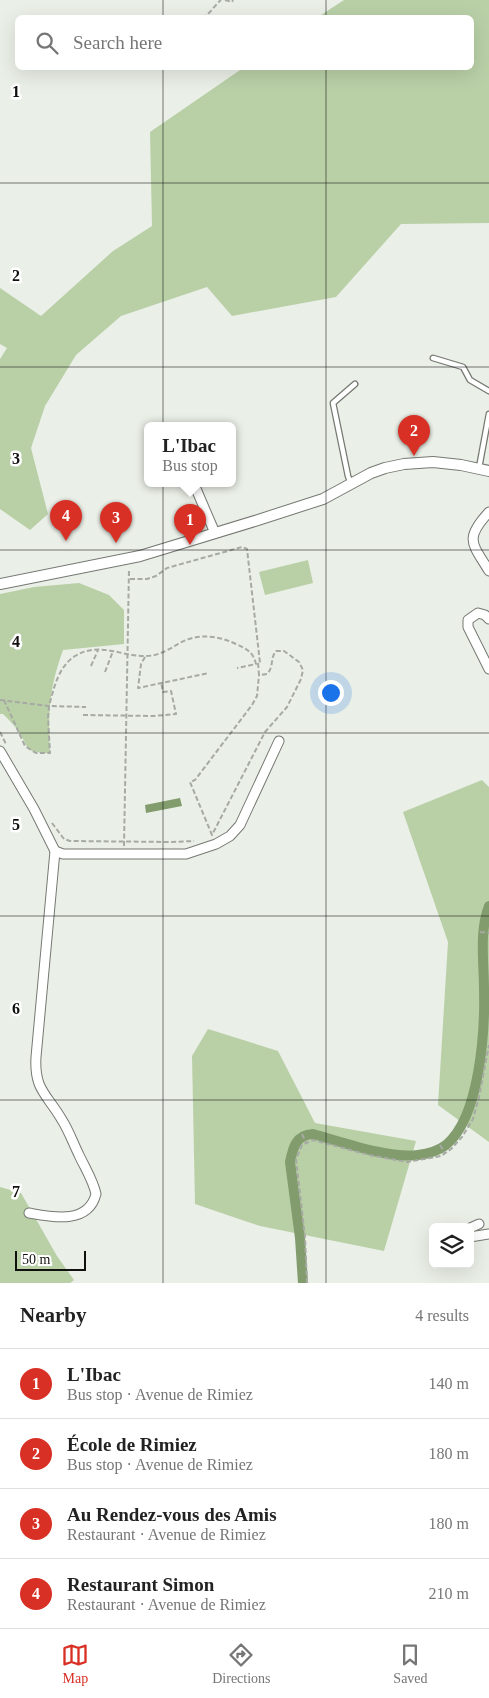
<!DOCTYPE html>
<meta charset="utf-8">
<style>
:root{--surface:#fff;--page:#f6f6f6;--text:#222;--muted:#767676;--line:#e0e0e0;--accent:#d93025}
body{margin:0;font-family:Georgia,serif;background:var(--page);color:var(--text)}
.controls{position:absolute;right:15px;bottom:15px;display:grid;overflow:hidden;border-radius:8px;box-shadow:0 5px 20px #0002}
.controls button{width:45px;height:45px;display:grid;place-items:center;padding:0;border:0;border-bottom:1px solid var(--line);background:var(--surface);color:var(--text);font:25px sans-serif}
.scale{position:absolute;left:15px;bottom:12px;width:71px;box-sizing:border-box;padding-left:5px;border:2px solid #10110f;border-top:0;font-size:14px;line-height:18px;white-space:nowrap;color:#10110f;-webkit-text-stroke:4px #fff;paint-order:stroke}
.you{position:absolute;left:330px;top:692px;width:18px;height:18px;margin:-12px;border:4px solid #fff;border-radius:50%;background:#1a73e8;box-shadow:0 0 0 8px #1a73e833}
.badge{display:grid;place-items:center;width:32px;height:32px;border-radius:50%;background:var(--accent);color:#fff;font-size:16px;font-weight:700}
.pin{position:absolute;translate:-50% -41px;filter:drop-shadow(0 1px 2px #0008)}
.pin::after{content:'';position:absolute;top:26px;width:18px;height:15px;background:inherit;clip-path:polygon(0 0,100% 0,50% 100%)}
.popup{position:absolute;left:144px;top:422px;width:92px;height:65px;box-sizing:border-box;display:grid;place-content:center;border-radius:8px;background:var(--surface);filter:drop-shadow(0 1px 4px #0005);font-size:16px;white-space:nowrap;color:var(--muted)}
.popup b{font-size:19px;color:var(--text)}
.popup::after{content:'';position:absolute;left:50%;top:100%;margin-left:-10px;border:10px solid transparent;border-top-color:var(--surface)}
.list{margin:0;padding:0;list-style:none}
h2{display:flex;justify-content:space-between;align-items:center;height:65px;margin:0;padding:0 20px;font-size:21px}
h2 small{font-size:16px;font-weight:400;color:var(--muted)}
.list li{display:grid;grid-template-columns:32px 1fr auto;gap:15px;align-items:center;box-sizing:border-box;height:70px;padding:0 20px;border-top:1px solid var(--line)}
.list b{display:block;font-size:19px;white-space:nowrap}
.list p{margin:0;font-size:16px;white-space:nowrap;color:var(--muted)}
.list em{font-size:16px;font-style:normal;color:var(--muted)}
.icon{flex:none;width:28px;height:28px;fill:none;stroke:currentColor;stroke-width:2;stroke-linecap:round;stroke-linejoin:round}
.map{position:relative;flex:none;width:489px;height:1283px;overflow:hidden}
.search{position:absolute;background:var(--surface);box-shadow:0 5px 20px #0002;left:15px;right:15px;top:15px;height:55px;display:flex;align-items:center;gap:12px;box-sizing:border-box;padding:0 18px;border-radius:8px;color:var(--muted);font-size:19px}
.sheet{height:345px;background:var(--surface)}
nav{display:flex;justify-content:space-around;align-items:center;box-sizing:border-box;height:70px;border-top:1px solid var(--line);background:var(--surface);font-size:14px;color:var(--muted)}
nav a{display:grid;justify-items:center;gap:2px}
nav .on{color:var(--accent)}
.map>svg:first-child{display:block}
</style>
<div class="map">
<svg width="489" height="1283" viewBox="0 0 489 1283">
<rect width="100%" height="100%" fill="#eaefe7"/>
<g fill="#b9d0a7">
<polygon points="344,0 489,0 489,223 401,224 336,297 232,316 207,287 121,316 76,355 45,406 31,448 48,514 30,530 0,509 0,359 7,348 0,344 0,288 41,316 113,251 152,226 150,132 243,68 472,68 472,18 318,17"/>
<polygon points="308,560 313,583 265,595 259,572"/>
<path d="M79 583 109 595 124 610V644L63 650C49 689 48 712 50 753 22 753 30 747 17 729 13 724 8 719 3 714H0V594L34 587Z"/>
<polygon points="482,780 489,787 489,1142 438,1105 448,942 403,812"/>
<polygon points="208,1029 278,1051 315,1123 416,1141 384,1251 260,1226 195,1204 192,1056"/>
<polygon points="0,1187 21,1193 57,1256 74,1280 70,1283 0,1283"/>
</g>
<polygon fill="#829c6e" points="180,798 182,806 146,813 145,805"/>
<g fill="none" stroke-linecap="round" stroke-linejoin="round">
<path stroke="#829c6e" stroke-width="10" d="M303 1283 300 1238 290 1162C293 1147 296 1135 313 1134 342 1142 389 1159 418 1155 427 1154 438 1151 446 1145 480 1117 485 1031 484 990 484 963 479 931 489 906"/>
<defs>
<g id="service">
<polyline points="433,358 463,367 470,380 489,391"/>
<polyline points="479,468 489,414"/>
<polyline points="351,484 348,476 333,403 355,384"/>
</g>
<g id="minor">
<polyline points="194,484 215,533"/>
<path d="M489 512C464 539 472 543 489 571"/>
<polyline points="489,619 485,615 478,613 468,620 468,627 489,669"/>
<path d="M0 751 34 809 55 851 36 1057C34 1090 47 1094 62 1120 69 1131 73 1143 79 1155 85 1168 93 1180 96 1194 88 1225 52 1217 29 1213"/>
<polyline points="55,851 63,854 186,854 216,844 230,836 240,825 279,741"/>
<polyline points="470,1228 479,1224"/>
<polyline points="470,1237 489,1234"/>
</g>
<polyline id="tertiary" points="0,584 140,556 258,520 323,499 371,473 385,468 404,464 433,462 461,465 489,471"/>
</defs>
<use href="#service" stroke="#757972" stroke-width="7"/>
<use href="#minor" stroke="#757972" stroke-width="11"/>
<use href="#tertiary" stroke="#757972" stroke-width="12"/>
<g stroke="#a6aaa3" stroke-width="2" stroke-dasharray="5 2.5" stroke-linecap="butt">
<polyline points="225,0 232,2 233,0"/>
<polyline points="158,17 158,18"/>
<path d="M202 18C209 15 215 5 221 0"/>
<polyline points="130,579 147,579 156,576 167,568 242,547 247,549 260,663 258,663"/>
<polyline points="145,657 141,664 138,688 209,673"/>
<path d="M258 663 259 675 267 674C274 667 270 658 276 651H284L299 662 303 670 301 679 287 707 265 732 212 835 190 782 195 780 252 705 257 696 259 675"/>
<polyline points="91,666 98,650"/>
<polyline points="105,672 113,651"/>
<path d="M0 700 49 706C54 688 58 667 75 656 100 641 122 657 146 656 158 656 168 650 178 644 196 633 217 635 236 644 247 649 253 652 256 664L237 668"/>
<polyline points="4,700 25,746 36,753 50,753 48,718 49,706 86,707"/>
<polyline points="83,715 153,716 176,714 171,691 163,692 161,682"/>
<polyline points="0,732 6,744"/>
<polyline points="52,823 64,839 70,841 172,842 194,841"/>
<polyline points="124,846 129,569"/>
<polyline points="480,932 489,933"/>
<polyline points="302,1134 306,1143"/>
<polyline points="440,1145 445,1153"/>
<polyline points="307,1283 305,1237 296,1159 302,1145 313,1140 369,1155 407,1162 441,1156 451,1149 462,1137 473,1119 479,1097 489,1045"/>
</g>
<use href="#service" stroke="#fff" stroke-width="4.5"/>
<use href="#minor" stroke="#fff" stroke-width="9"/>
<use href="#tertiary" stroke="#fff" stroke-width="10"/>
</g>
<path fill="none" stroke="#10110f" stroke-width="1" stroke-opacity="0.55" d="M163 0V18M326 0V18M163 68V1283M326 68V1283M0 183H489M0 367H489M0 550H489M0 733H489M0 916H489M0 1100H489"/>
<g font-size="16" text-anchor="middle" font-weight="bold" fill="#10110f" stroke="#fff" stroke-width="5" stroke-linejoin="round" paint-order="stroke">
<text x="16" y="97">1</text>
<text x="16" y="281">2</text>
<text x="16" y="464">3</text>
<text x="16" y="647">4</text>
<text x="16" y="830">5</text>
<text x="16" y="1014">6</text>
<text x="16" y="1197">7</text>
</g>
</svg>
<div class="controls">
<button><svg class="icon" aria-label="layers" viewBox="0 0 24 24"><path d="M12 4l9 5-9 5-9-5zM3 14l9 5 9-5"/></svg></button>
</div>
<div class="scale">50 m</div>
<div class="you"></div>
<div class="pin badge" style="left:190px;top:545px">1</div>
<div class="popup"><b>L'Ibac</b>Bus stop</div>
<div class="pin badge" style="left:414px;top:456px">2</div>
<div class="pin badge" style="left:116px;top:543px">3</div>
<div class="pin badge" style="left:66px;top:541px">4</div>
<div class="search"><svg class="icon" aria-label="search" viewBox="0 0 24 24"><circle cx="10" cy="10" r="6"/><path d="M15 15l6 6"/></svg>Search here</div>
</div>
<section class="sheet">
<h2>Nearby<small>4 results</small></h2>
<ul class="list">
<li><span class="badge">1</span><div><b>L'Ibac</b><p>Bus stop · Avenue de Rimiez</p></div><em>140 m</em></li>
<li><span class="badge">2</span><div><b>École de Rimiez</b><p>Bus stop · Avenue de Rimiez</p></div><em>180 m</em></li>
<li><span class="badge">3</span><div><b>Au Rendez-vous des Amis</b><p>Restaurant · Avenue de Rimiez</p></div><em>180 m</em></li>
<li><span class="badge">4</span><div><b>Restaurant Simon</b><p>Restaurant · Avenue de Rimiez</p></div><em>210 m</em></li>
</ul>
</section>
<nav>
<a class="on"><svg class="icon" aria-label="map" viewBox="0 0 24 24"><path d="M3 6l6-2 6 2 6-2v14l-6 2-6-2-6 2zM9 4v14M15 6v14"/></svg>Map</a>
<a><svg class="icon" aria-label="directions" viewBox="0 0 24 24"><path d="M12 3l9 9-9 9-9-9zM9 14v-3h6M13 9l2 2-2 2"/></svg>Directions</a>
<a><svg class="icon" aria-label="saved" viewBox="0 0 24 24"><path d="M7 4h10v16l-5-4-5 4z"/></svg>Saved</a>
</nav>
